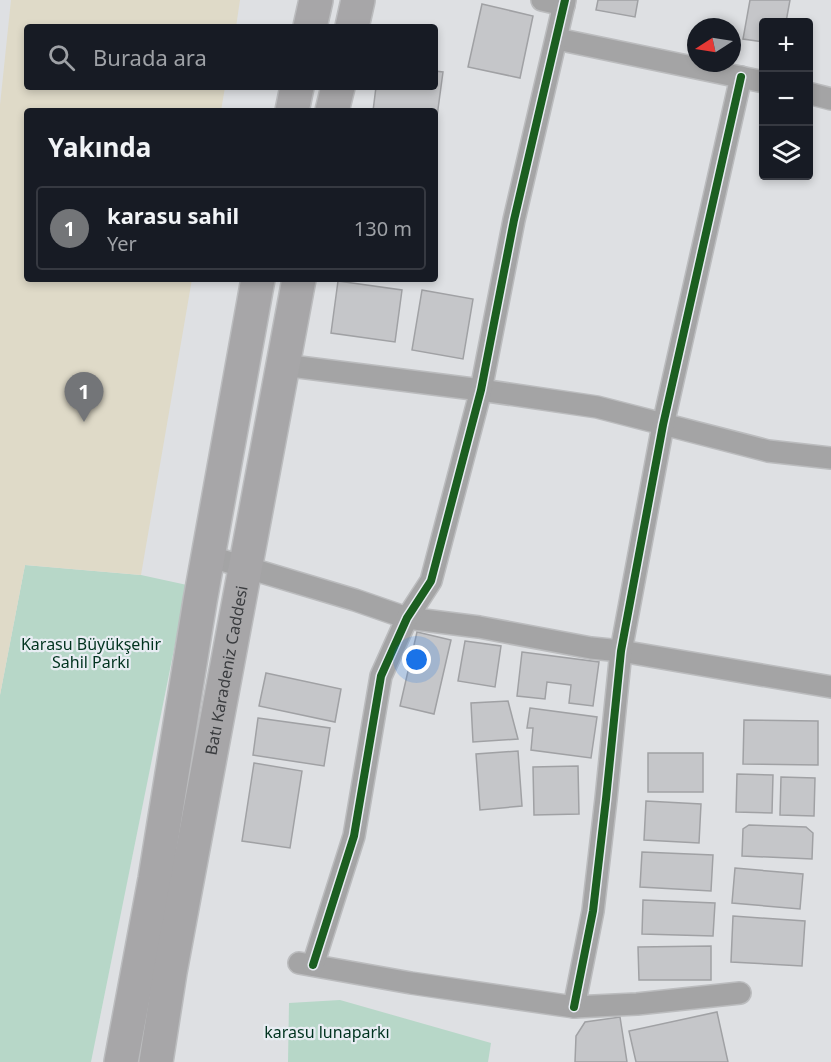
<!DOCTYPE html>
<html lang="tr">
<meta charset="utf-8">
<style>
:root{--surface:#171b24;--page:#20242c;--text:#f1f3f6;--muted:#9ea1a6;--line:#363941;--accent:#737578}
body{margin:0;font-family:"Noto Sans",sans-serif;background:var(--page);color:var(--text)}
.controls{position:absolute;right:18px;top:18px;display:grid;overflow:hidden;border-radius:6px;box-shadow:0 3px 9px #0003}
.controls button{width:54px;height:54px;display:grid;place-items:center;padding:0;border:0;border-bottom:2px solid var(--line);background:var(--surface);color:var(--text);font:30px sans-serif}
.compass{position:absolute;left:687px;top:18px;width:54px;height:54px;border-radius:50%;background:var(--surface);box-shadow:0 3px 9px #0003;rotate:258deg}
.you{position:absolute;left:417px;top:660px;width:21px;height:21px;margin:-15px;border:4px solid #fff;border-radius:50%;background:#1a73e8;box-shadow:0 0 0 9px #1a73e833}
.badge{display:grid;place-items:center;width:39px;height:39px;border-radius:50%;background:var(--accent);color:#fff;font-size:20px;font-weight:700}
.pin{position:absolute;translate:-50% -50px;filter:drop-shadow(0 2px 3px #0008)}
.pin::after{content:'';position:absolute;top:32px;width:21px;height:18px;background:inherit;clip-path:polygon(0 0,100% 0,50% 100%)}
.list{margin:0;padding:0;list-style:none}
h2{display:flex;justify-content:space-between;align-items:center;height:78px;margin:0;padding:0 24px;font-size:26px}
h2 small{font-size:20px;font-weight:400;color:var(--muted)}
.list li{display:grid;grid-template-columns:39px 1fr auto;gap:18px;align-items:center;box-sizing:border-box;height:84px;margin:0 12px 12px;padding:0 12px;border:2px solid var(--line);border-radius:6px}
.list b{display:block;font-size:22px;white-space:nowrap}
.list p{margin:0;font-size:20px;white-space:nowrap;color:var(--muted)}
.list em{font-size:20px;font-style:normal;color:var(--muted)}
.icon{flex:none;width:33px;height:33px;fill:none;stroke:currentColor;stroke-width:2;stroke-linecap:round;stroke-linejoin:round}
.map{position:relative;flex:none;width:831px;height:1062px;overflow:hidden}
.search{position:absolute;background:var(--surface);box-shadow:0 3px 9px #0003;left:24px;top:24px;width:414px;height:66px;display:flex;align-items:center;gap:15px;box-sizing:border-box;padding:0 21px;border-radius:6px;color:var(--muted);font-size:22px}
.panel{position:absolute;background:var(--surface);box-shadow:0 3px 9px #0003;left:24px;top:108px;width:414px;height:174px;border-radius:6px}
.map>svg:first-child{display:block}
</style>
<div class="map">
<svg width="831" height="1062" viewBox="0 0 831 1062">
<rect width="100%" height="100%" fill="#dee0e3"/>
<g fill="#b7d7c8">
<polygon points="25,565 141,575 187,585 91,1062 0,1062 0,695"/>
<polygon points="340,1000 491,1043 488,1062 288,1062 289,1003"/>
</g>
<polygon fill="#dfdac8" points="11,0 240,0 236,27 27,27 27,87 225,87 221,111 27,111 27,279 192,279 141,575 25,565 0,695 0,105"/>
<g fill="#c5c6c9" stroke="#a0a1a4" stroke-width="1.5">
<polygon points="598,0 638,0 635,17 596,10"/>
<polygon points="750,0 790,0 786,22 764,22 764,42 743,39"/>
<polygon points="482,4 533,16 520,78 468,67"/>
<polygon points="435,71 443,72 436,124 435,111 373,111 376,87 435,87"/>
<polygon points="338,281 402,290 395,342 331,333"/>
<polygon points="422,290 473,299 463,359 412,350"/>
<polygon points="417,632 451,640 434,714 400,706"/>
<polygon points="465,641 501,646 495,687 458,681"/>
<polygon points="522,652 599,662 593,706 569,703 571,685 547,682 545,699 517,696"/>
<polygon points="266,673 341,689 335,722 259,706"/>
<polygon points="508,701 518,739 473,742 471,703"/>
<polygon points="530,708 597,717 591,758 531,750 533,728 527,728"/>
<polygon points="258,718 330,728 324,766 253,755"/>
<polygon points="744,720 818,721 818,765 743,764"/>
<polygon points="518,751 522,806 480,810 476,754"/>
<rect x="648" y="753" width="55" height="39"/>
<polygon points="254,763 302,771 290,848 242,841"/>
<polygon points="578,766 579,814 534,815 533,767"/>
<polygon points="737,774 773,775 772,813 736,812"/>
<polygon points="781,777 815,778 814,816 780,815"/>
<polygon points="646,801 701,804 699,843 644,840"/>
<polygon points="749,825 806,827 813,833 812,859 742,856 743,829"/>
<polygon points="642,852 713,855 711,891 640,887"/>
<polygon points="735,868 803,874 800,909 732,903"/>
<polygon points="643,900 715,903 713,936 642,934"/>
<polygon points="733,916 805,921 802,966 731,962"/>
<polygon points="711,946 711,980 639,980 638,947"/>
<polygon points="717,1012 728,1062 636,1062 629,1031"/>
<polygon points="620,1017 627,1062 575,1062 576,1036 585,1022"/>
</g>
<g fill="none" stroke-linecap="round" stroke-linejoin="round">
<defs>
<g id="street">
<polyline points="542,0 564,5"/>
<polyline points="557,39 764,82"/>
<polyline points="808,93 831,99"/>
<polyline points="283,365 481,390 597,407 768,451 831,458"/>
<polyline points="208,556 355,600 407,618 479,627 591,648 621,651 831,687"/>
<polyline points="299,963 411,983 574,1007 637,1004 740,993"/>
<polyline points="313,965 354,836 381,676 407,618 431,581 481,390 514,220 565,0"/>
<polyline points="574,1007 593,911 606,799 621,651 663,425 741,77"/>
</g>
<g id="primary">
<polyline points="310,27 316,0"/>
<polyline points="352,27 358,0"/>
<polyline points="292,111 297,87"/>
<polyline points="332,111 338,87"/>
<polyline points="121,1062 155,879 200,601 258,279"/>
<path id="s1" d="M156 1062 170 972 299 279"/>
</g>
</defs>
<use href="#street" stroke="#bbbcbe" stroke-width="24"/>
<use href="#primary" stroke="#bbbcbe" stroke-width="36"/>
<use href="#street" stroke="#a4a4a5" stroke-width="21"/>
<use href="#primary" stroke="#a7a6a8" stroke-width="33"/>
<defs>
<g id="cycleway">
<polyline points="313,965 354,836 381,676 407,618 431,581 481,390 514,220 565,0"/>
<polyline points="574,1007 593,911 606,799 621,651 663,425 741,77"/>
</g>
</defs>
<use href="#cycleway" stroke="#e8edf3" stroke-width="11"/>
<use href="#cycleway" stroke="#1b5e20" stroke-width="8"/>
</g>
<g text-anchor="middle" stroke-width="4.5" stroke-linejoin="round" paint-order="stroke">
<g font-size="16" fill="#00331f" stroke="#e8edf3">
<text x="91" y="650">Karasu Büyükşehir<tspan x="91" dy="18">Sahil Parkı</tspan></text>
<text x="327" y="1038">karasu lunaparkı</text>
</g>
<g font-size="16" fill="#3a3c3f" stroke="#e8edf3">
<text dy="6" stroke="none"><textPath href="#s1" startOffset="398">Batı Karadeniz Caddesi</textPath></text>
</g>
</g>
</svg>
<div class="controls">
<button>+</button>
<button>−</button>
<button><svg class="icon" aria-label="layers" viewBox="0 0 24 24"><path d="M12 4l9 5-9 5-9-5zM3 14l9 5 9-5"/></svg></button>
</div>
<svg class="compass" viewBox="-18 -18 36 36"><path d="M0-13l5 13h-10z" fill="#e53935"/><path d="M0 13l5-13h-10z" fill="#9ea1a6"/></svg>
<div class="you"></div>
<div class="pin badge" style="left:84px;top:422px">1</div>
<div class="search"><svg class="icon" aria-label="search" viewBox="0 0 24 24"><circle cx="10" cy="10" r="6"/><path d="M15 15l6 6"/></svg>Burada ara</div>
<section class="panel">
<h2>Yakında<small></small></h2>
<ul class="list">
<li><span class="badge">1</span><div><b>karasu sahil</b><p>Yer</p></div><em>130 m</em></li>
</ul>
</section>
</div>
